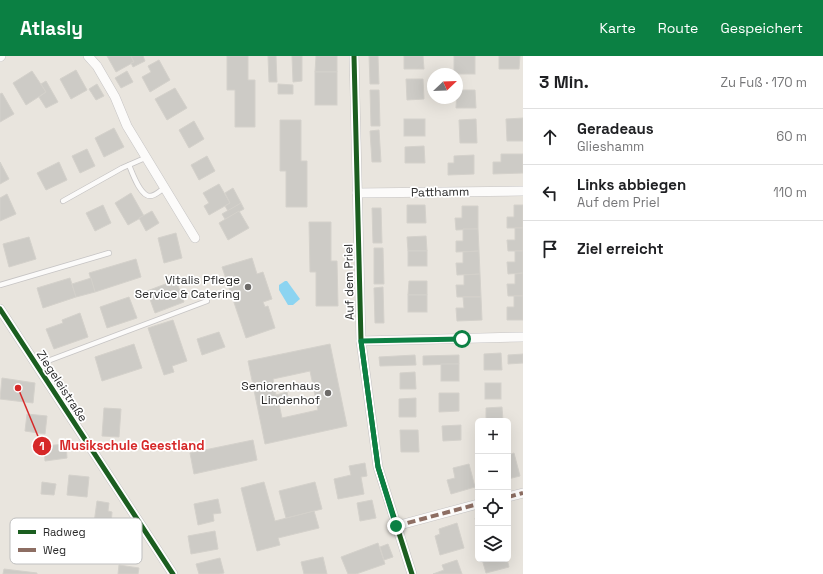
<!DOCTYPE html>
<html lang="de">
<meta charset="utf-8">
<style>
:root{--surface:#fff;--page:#f2f2f2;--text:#202124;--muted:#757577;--line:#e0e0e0;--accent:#0b8043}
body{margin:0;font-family:"Space Grotesk",sans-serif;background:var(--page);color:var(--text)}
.controls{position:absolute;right:12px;bottom:12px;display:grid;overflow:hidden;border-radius:6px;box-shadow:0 4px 16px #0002}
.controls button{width:36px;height:36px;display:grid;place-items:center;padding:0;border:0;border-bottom:1px solid var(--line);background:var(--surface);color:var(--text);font:20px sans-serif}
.compass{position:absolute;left:427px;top:12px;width:36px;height:36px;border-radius:50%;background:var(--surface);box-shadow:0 4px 16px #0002;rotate:67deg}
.stop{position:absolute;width:12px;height:12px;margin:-9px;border:3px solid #0b8043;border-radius:50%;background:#fff}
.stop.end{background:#0b8043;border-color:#fff;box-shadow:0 1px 4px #0008}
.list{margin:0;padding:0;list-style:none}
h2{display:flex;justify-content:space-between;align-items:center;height:52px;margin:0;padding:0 16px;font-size:17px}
h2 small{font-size:13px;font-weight:400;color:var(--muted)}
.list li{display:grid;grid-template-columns:26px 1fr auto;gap:12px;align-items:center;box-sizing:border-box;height:56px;padding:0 16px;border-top:1px solid var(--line)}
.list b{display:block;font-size:15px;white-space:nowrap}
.list p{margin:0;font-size:13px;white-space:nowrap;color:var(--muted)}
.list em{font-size:13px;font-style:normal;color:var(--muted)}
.icon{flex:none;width:22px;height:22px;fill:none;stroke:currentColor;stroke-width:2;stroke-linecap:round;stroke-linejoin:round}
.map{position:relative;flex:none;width:523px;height:518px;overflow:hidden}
header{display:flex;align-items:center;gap:24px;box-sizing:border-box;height:56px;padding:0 20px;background:var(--accent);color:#fff}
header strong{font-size:19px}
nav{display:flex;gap:22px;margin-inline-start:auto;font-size:14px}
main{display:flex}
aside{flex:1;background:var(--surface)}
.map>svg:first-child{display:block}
</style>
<header>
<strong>Atlasly</strong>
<nav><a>Karte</a><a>Route</a><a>Gespeichert</a></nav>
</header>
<main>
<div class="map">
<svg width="523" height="518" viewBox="0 0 523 518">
<rect width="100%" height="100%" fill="#e9e5de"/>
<polygon fill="#8cd4f1" points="285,225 287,225 300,243 293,249 288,249 279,234 279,229"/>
<g fill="#cdcbc6" stroke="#d4d1cb" fill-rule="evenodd">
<polygon points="107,0 131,0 134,6 116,16"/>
<polygon points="131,0 143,0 145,5 133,11 131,7 134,6"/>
<polygon points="227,0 248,0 248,24 255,24 255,71 235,71 235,34 227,34"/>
<polygon points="268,0 276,0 277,26 269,26"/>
<polygon points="292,0 302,0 302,25 293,26"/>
<polygon points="316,0 337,0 337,16 315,16"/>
<polygon points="369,0 378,0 379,28 370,28"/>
<polygon points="404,0 423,0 424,13 404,13"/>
<rect x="454" y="0" width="21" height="18"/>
<polygon points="499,0 520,0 519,13 499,13"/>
<polygon points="159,4 170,24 150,36 142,21 151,16 148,10"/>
<polygon points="76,14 87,34 71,43 60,23"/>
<polygon points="32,15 46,36 26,49 13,27"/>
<polygon points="127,15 133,26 121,32 115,22"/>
<rect x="315" y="16" width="22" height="33"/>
<polygon points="406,23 423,23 424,43 407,44"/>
<polygon points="46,25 58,46 46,52 39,41 46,36 41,28"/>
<polygon points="97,28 104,40 96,44 89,33"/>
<polygon points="278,28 293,29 293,38 278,38"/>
<polygon points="175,32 187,52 167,64 155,43"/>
<polygon points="370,34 379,34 380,70 371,70"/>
<polygon points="457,34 475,34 476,52 456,52"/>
<polygon points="2,37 14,58 0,66 0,38"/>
<polygon points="523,62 523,85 507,85 506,63"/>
<rect x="404" y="63" width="21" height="17"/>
<polygon points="476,63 477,87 460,87 459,64"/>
<polygon points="280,64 301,64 301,105 307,105 307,151 286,151 286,115 280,115"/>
<polygon points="194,65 204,83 189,92 179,74"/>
<polygon points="114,72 124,91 104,101 95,82"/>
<polygon points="379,74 381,106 372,106 370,75"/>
<polygon points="424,90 425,107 405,107 405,91"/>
<polygon points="87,93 95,110 80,117 72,100"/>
<polygon points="501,98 523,98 523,117 493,118 493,106 501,106"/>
<polygon points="474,99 474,118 448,119 448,107 454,107 454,100"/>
<polygon points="207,100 215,115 199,124 191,109"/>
<polygon points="0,106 9,123 0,128"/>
<polygon points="59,106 67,124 46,134 37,117"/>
<polygon points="219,128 230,147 209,159 204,150 209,147 203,137"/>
<polygon points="233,132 241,147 228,155 225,150 230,147 225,137"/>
<polygon points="131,137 144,160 128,169 115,147"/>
<polygon points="7,138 16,158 0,165 0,142"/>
<polygon points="241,147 244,153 225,163 222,158"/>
<polygon points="103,149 111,167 95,175 86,157"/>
<polygon points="407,149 425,149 426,167 407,167"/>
<polygon points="514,149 523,149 523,172 507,172 507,161 514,161"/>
<polygon points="462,150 478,150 478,173 456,174 455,162 462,162"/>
<polygon points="372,152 381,152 382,187 373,187"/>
<polygon points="152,155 159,167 146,175 139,162"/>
<polygon points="239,155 249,172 228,184 219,167"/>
<polygon points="309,166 331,166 331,205 337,205 338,250 316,250 316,216 310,216"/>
<polygon points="515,172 523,172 523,195 508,195 507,184 515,184"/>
<polygon points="463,173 478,173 479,195 456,196 456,185 463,185"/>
<polygon points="176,177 182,202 164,207 158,182"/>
<polygon points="426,180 427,195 408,195 407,181"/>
<polygon points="29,181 36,203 9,211 3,188"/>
<polygon points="374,192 383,192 384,228 374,228"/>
<rect x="408" y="195" width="19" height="15"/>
<polygon points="479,195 480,218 457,219 456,207 463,207 463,196"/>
<polygon points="515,195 523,195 523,217 508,218 507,206 515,206"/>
<polygon points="252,202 257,218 263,216 272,243 263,246 265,251 268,250 275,272 246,282 222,211"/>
<polygon points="136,203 141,221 95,236 89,217"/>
<polygon points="523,217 523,240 508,240 507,228 515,228 515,218"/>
<polygon points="480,218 481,241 457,241 456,229 464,229 464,219"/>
<polygon points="70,222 76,241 43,252 37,232"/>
<polygon points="91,222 95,236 76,241 72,228"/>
<polygon points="176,224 184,246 155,257 147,235"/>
<polygon points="409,225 427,225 427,239 408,239"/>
<polygon points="383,231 384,267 375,267 374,232"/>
<rect x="408" y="239" width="19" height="17"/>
<polygon points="514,240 523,240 523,264 507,264 507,251 514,251"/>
<polygon points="129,241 137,262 107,272 100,251"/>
<polygon points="463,241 481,241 482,264 457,265 456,252 464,252"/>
<polygon points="80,257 88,281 54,293 46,273 63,267 62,264"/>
<polygon points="173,264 187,305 172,310 174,316 164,319 148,272"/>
<polygon points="219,276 225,291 202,299 197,283"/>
<polygon points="134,288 142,312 102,325 95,301"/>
<path d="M330 288 347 370 265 388 248 305ZM310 315 318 354 282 362 279 348 289 346 287 336 276 339 273 323Z"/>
<polygon points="501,297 502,314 484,314 484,298"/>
<polygon points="523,298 523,307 508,308 508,299"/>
<polygon points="415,299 416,309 380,310 379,301"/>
<polygon points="459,299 459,308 423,309 423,300"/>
<rect x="441" y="308" width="18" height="17"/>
<polygon points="415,316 416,333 400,333 400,317"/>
<polygon points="2,322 35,327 33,347 0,343"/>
<rect x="485" y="327" width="16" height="16"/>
<polygon points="439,337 459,337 459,355 439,356"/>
<polygon points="416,342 416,361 399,361 399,343"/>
<polygon points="502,351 503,365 486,365 486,352"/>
<polygon points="104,352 121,353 119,381 102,380"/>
<polygon points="27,358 47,360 45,378 25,375"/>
<polygon points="461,369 461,384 443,385 442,370"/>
<polygon points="400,374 418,374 419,396 401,396"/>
<polygon points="253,384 257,404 194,418 190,397"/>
<polygon points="66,388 67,402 45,405 44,390"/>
<polygon points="514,397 520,420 508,423 508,399"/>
<polygon points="365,407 367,420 361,421 364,438 338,443 334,423 351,419 349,410"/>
<polygon points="469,408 475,431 451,438 447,424 455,422 453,412"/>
<polygon points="69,419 89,421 87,441 67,439"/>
<polygon points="42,426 56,428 54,439 41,438"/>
<polygon points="264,426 275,465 314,455 319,472 278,482 280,489 257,495 241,432"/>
<polygon points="315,426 322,453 286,462 279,435"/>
<polygon points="218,443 221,457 213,458 214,465 198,469 194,448"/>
<polygon points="372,444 376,462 360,465 357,447"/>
<polygon points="97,445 109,447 108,455 112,456 111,469 94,467"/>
<polygon points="478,461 478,474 475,462"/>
<polygon points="457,467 464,492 440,499 435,480 440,478 439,473"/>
<polygon points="215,475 218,493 191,498 188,480"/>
<polygon points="378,487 385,508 356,518 348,518 341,501"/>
<polygon points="388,488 393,501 384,504 380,491"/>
<polygon points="323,501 327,518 304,518 301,506"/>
<polygon points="220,502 224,517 219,518 199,518 196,508"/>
<polygon points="482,503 507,503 509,511 486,517"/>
<polygon points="457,504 462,518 433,518 444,514 442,509"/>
<polygon points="119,509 139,512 138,518 118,518"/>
<polygon points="4,513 37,517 37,518 3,518"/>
</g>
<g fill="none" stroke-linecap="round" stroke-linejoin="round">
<defs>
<g id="lane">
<path d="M129 109C132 116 140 140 150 140 155 140 160 135 164 132"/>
<polyline points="63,145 122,112 145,102"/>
<polyline points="0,229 109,197"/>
<polyline points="37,309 207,245"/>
</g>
<g id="street">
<polyline points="88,0 97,10 115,41 127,70 195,182"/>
<polyline points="354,0 361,285 378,411 412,518"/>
<polyline points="0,1 1,0"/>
<polyline points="357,137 523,135"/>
<polyline points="0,253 173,518"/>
<polyline points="361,285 523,281"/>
<polyline points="508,441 523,437"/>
<polyline points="396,470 478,448"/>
</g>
</defs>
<use href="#lane" stroke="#c6c4c4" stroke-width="6"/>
<use href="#street" stroke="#c6c4c4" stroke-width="10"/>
<use href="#lane" stroke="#fcfbfa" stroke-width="4.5"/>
<use href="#street" stroke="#fcfbfa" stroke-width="9"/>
<g stroke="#8d6e63" stroke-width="4" stroke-dasharray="8 4" stroke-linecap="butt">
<polyline points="508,441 523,437"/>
<polyline points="396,470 478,448"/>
</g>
<defs>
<g id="cycleway">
<polyline points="354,0 361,285 378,411 412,518"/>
<polyline points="0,253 173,518"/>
</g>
</defs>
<use href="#cycleway" stroke="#fff" stroke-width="8"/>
<use href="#cycleway" stroke="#1b5e20" stroke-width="5"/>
</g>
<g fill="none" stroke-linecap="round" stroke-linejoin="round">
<polyline stroke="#0b8043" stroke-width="5" points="396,470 378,411 361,285 462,283"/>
</g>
<g fill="#6d6b69" stroke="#fff" stroke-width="1.5">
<circle cx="248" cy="231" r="4"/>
<circle cx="328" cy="337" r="4"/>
</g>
<g text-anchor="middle" stroke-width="3.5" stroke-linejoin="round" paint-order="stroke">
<g font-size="12" fill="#2a2a2a" stroke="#fff">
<text transform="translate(440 136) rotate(-1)" y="4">Patthamm</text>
<text transform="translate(349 226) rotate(-91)" y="4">Auf dem Priel</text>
<text transform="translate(62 330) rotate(57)" y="4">Ziegeleistraße</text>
</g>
<g font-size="12" fill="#2a2a2a" stroke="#fff" text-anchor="end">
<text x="240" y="228">Vitalis Pflege<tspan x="240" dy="14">Service &amp; Catering</tspan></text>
<text x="320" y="334">Seniorenhaus<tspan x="320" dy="14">Lindenhof</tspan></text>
</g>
</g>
<rect x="10" y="462" width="132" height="46" rx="6" fill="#fff" stroke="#bfbfbf" stroke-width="1"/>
<rect x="18" y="474" width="18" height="4" fill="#1b5e20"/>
<rect x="18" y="492" width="18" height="4" fill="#8d6e63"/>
<g font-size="11" fill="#2a2a2a">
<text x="43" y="480">Radweg</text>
<text x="43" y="498">Weg</text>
</g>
<path fill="none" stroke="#d62828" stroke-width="1.5" d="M18 332L42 390"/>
<g fill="#d62828" stroke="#fff" stroke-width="1.5">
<circle cx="18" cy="332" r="4"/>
<circle cx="42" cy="390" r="10"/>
</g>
<g font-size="12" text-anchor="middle" font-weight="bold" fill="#fff">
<text x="42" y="394">1</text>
</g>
<g font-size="13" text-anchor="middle" font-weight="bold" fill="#d62828" stroke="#fff" stroke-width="3.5" stroke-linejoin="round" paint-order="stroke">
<text x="132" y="394">Musikschule Geestland</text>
</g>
</svg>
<div class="controls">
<button>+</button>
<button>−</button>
<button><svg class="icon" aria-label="locate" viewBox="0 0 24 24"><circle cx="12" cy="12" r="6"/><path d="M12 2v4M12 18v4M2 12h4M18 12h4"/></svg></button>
<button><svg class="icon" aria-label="layers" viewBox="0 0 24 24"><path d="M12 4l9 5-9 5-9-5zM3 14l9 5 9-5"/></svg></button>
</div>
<svg class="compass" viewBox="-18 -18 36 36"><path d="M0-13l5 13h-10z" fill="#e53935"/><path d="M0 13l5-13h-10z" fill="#757577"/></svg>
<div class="stop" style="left:462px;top:283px"></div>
<div class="stop end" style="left:396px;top:470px"></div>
</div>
<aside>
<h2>3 Min.<small>Zu Fuß · 170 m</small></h2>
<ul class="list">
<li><svg class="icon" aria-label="ahead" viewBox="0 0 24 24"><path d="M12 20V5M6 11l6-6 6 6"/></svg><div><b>Geradeaus</b><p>Glieshamm</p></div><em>60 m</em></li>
<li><svg class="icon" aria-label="left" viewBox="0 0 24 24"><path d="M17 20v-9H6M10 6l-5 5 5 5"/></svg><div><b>Links abbiegen</b><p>Auf dem Priel</p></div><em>110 m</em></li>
<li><svg class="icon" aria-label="arrive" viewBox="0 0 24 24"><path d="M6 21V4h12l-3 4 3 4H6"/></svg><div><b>Ziel erreicht</b></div></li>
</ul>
</aside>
</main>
